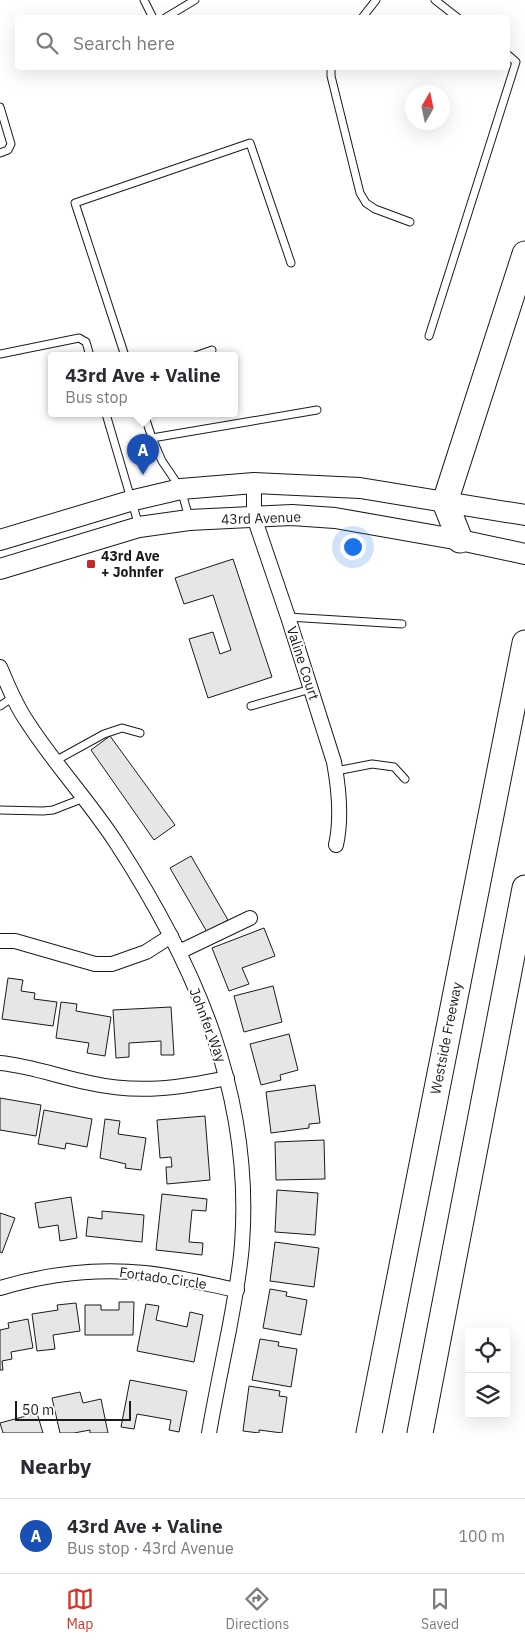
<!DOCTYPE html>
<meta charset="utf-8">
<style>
:root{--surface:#fff;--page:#f7f7f7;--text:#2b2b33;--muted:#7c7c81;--line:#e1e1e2;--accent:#d93025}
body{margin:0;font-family:"IBM Plex Sans",sans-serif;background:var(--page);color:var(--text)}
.controls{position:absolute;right:15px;bottom:15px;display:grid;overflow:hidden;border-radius:5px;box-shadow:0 5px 20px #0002}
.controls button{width:45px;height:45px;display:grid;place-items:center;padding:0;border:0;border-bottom:1px solid var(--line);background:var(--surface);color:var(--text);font:25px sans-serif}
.compass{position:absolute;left:405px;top:85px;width:45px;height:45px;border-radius:50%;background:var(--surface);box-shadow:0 5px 20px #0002;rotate:9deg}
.scale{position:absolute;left:15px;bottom:12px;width:116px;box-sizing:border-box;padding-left:5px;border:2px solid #1a1a1a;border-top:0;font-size:14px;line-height:18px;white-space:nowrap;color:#1a1a1a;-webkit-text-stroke:4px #fff;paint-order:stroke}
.you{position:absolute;left:352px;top:546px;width:18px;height:18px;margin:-12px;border:4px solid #fff;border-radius:50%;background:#1a73e8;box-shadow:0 0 0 8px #1a73e833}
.badge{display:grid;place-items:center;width:32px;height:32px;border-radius:50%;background:var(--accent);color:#fff;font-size:16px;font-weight:700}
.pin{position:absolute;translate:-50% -41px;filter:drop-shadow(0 1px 2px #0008)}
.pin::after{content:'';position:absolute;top:26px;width:18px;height:15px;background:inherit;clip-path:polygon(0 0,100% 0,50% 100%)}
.popup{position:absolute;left:48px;top:352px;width:190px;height:65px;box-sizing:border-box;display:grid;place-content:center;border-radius:5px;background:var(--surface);filter:drop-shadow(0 1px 4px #0005);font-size:16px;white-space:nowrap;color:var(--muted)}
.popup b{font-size:19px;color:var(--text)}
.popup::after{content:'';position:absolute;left:50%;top:100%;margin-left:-10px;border:10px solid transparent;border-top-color:var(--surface)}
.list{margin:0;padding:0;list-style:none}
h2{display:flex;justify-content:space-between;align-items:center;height:65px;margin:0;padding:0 20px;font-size:21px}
h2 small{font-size:16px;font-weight:400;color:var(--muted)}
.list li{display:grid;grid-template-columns:32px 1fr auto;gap:15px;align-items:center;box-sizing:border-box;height:75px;padding:0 20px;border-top:1px solid var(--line)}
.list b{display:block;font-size:19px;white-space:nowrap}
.list p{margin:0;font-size:16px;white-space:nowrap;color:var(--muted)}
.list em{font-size:16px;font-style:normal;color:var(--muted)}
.icon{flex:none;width:28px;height:28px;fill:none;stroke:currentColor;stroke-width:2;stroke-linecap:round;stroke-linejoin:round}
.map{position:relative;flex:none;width:525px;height:1433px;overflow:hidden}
.search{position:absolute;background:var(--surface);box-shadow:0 5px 20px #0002;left:15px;right:15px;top:15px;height:55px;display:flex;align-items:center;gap:12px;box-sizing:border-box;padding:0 18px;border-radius:5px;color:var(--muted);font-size:19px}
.sheet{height:140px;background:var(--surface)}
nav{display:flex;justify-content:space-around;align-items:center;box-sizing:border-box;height:70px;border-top:1px solid var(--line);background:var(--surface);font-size:14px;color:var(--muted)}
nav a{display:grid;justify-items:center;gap:2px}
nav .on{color:var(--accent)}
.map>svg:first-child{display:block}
</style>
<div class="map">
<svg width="525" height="1433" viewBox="0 0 525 1433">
<rect width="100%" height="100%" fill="#fff"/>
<g fill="#e6e6e6" stroke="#1a1a1a">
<polygon points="233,559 272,677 208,698 189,639 213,632 220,654 231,650 213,595 184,604 175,578"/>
<polygon points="110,736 175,825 154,840 91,750"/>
<polygon points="191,856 228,920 207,932 170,868"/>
<polygon points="264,928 275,956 242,968 249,984 229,991 212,948"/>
<polygon points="8,978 23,980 21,991 35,993 34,999 57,1002 53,1026 2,1019"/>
<polygon points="273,986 282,1022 244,1032 234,996"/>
<polygon points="61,1002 77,1004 76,1011 111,1017 105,1056 87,1053 89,1043 56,1038"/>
<polygon points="171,1007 174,1055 161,1055 161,1041 129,1043 129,1057 116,1058 113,1010"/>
<polygon points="289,1034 298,1070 280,1075 281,1080 261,1085 250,1044"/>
<polygon points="315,1085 320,1123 309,1124 309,1128 271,1133 266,1092"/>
<polygon points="0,1098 41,1105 36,1136 0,1130"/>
<polygon points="44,1110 92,1119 87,1147 66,1143 65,1149 38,1144"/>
<polygon points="205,1116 210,1180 167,1184 166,1167 172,1167 171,1157 160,1158 157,1120"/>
<polygon points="105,1119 120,1121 118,1134 146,1138 141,1170 125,1168 126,1164 100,1158"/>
<polygon points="324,1140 325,1179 276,1180 275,1142"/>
<polygon points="277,1190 318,1193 315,1235 275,1232"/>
<polygon points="162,1194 207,1199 206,1211 192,1210 189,1242 203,1243 202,1255 156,1250"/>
<polygon points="71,1197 77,1238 60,1241 58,1225 39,1228 35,1203"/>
<polygon points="102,1211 144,1215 142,1242 86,1236 88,1217 102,1219"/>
<polygon points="0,1213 15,1218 2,1253 0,1252"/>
<polygon points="275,1242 319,1248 314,1287 270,1281"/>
<polygon points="270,1289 287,1292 286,1296 307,1300 301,1335 263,1328"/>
<polygon points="119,1302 134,1302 133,1335 85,1335 85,1305 101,1305 101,1310 119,1310"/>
<polygon points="76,1303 80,1331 53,1335 55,1349 37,1351 32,1314 58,1310 57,1305"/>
<polygon points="146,1304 159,1306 156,1320 187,1327 190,1312 203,1315 194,1362 137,1351"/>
<polygon points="28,1319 33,1348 11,1352 12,1359 2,1361 3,1370 0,1370 0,1330 9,1328 8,1323"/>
<polygon points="260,1339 279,1342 278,1346 297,1349 291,1387 252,1380"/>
<polygon points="130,1380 187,1391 179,1432 169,1430 171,1420 137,1414 134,1429 121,1427"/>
<polygon points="249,1386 280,1391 279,1396 287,1397 282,1433 259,1430 259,1433 243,1431"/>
<polygon points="80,1392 83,1403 101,1399 108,1433 90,1433 90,1430 74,1433 60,1433 52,1398"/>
<polygon points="37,1413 43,1433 3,1433 0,1423"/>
</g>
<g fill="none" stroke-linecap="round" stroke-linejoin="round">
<defs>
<g id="service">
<polyline points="144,0 153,18"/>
<polyline points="435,0 458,18"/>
<polyline points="165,18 195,0"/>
<polyline points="362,18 376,0"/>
<polyline points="331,68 331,76 360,193 366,203 375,209 410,222"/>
<polyline points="0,107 11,144 8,150 0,153"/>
<polyline points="429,336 516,62 508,55"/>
<polyline points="0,354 79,338 86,342 90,356"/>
<polyline points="125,356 75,203 250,143 291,263"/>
<polyline points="195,356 212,350"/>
<polyline points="106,414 139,526"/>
<polyline points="144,414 152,438 162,461 181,489 189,518"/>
<polyline points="152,438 317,410"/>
<polyline points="288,617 402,624"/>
<polyline points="0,706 13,697"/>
<polyline points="251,706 311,689"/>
<polyline points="55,761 104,734 122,728 140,733"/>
<polyline points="336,771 372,764 394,767 405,779"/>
<polyline points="0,810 43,811 53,810 84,798"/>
</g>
<g id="minor">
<path d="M254 483V517L288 617 334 762C339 789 342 818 336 845"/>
<path d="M0 667C8 686 16 706 28 723 55 765 90 802 117 844 196 966 253 1096 242 1244 240 1273 234 1302 229 1330 222 1365 215 1399 209 1433"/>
<polyline points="0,941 15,941 95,964 112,964 146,952 171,936"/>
<polyline points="179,952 250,918"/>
<path d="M0 1063C31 1066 60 1077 90 1083 138 1094 180 1088 227 1078"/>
<path d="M0 1288C47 1274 96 1268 145 1273 176 1276 206 1284 237 1290"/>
</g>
<g id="secondary">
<polyline points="0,540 130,501 181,489 254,483 360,488 525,515"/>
<polyline points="0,569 139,527 189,520 292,515 335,518 460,540 525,554"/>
</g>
<g id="motorway">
<polyline points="460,540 445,502 525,254"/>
<polyline points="369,1433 525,643"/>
<polyline points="420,1433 525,888"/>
</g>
</defs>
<use href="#service" stroke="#1a1a1a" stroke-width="9"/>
<use href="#minor" stroke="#1a1a1a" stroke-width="16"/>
<use href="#secondary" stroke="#1a1a1a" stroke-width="22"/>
<use href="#motorway" stroke="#1a1a1a" stroke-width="27"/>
<use href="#service" stroke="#fff" stroke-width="7"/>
<use href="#minor" stroke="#fff" stroke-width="14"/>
<use href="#secondary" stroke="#fff" stroke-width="20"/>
<use href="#motorway" stroke="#fff" stroke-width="25"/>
</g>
<rect fill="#c62828" stroke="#fff" stroke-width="2" x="86" y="559" width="10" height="10" rx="2.5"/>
<g text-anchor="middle" stroke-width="4" stroke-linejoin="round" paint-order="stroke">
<g font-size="14" fill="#1a1a1a" stroke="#fff">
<text transform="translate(261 518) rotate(-2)" y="5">43rd Avenue</text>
<text transform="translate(303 663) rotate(72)" y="5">Valine Court</text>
<text transform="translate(208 1025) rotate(69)" y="5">Johnfer Way</text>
<text transform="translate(446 1038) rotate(-79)" y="5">Westside Freeway</text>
<text transform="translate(163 1278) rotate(8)" y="5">Fortado Circle</text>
</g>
<g font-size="14" font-weight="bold" fill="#1a1a1a" stroke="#fff" text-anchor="start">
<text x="101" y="561">43rd Ave<tspan x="101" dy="16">+ Johnfer</tspan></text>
</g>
</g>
</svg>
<div class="controls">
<button><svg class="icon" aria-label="locate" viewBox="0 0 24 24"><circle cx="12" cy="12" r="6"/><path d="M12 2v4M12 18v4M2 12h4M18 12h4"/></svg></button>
<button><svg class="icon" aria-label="layers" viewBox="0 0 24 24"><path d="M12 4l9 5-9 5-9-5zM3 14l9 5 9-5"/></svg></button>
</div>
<svg class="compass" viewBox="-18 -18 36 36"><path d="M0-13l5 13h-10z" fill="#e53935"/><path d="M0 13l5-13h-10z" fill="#7c7c81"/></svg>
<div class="scale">50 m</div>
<div class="you"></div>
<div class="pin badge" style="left:143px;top:475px;background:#1a4fb4">A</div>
<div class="popup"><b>43rd Ave + Valine</b>Bus stop</div>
<div class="search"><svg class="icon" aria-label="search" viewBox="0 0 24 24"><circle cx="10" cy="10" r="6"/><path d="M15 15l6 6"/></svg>Search here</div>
</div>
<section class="sheet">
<h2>Nearby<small></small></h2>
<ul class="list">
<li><span class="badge" style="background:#1a4fb4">A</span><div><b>43rd Ave + Valine</b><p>Bus stop · 43rd Avenue</p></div><em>100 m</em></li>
</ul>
</section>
<nav>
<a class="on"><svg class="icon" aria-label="map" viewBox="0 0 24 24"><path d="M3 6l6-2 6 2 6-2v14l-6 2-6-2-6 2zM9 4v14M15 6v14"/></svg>Map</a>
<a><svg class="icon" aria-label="directions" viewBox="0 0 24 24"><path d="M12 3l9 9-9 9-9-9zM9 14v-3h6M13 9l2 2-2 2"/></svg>Directions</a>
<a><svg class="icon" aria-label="saved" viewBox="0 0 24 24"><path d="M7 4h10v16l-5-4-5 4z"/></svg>Saved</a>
</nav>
